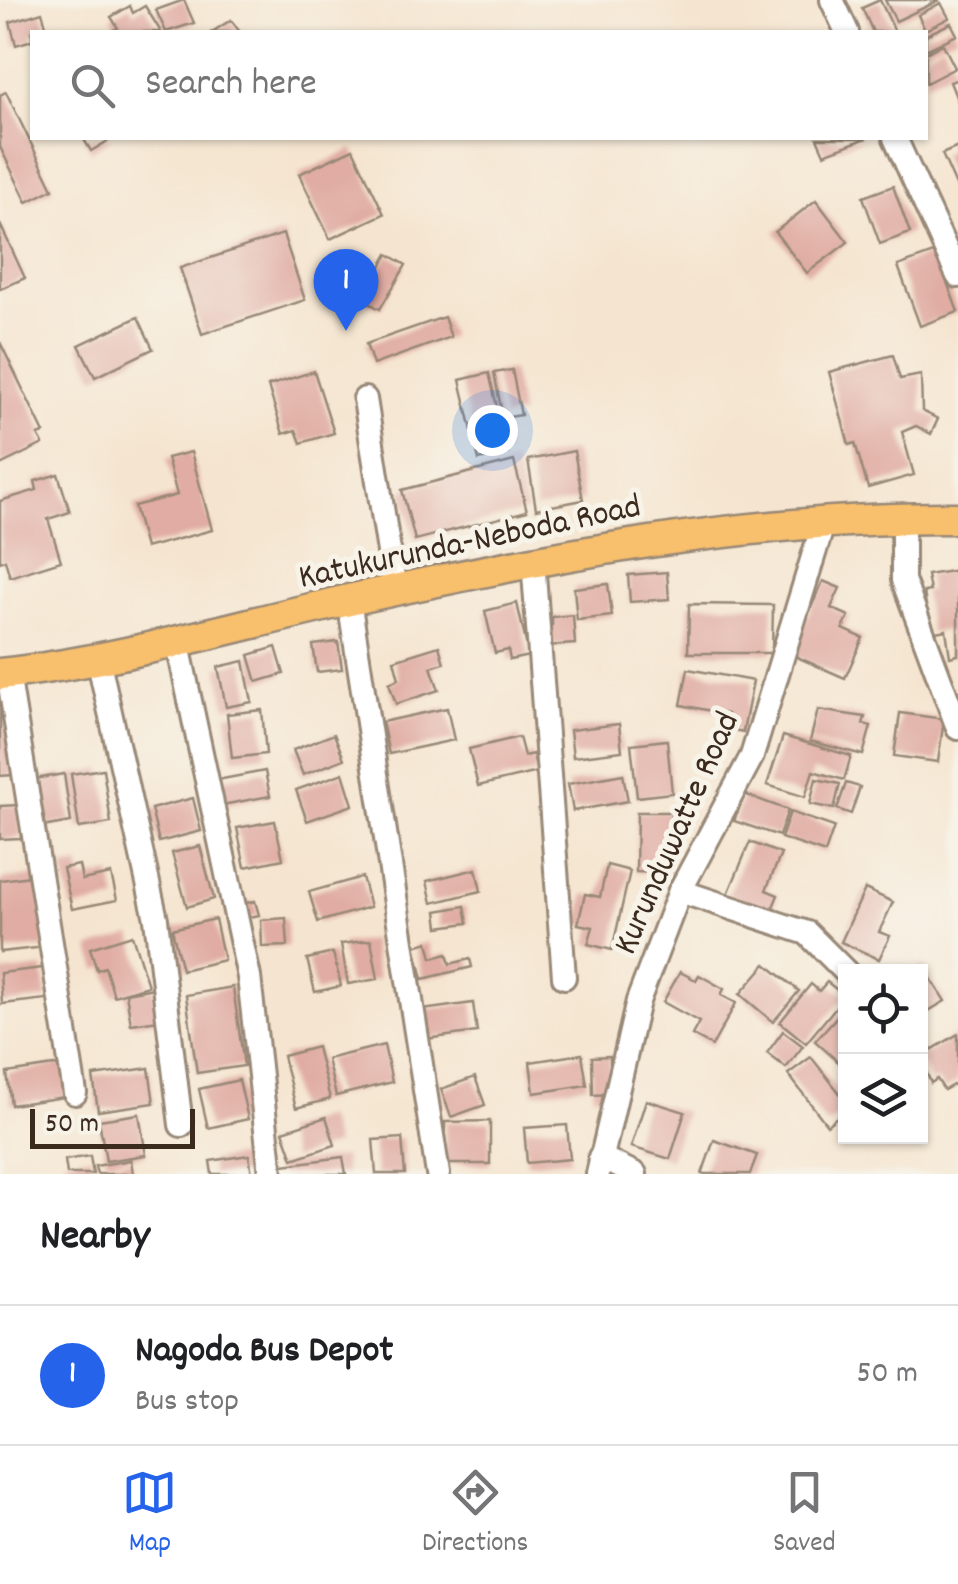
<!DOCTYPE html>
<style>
:root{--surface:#fff;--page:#f6f6f6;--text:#202124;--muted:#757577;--line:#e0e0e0;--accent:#2563eb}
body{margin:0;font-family:Dekko,sans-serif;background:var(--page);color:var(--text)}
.controls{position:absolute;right:30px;bottom:30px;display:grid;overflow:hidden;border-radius:0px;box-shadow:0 2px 8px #0004}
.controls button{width:90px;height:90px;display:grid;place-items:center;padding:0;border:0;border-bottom:2px solid var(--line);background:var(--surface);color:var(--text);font:50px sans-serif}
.scale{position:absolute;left:30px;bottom:25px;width:165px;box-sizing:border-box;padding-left:10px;border:5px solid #3b2a1e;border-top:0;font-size:28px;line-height:35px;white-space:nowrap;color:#3b2a1e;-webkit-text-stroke:8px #f7f3e8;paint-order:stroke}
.you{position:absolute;left:492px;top:430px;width:35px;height:35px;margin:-25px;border:8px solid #fff;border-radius:50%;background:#1a73e8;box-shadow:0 0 0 15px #1a73e833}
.badge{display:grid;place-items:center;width:65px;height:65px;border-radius:50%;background:var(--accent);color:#fff;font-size:32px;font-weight:700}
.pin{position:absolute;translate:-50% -82px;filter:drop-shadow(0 2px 5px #0008)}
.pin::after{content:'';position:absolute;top:52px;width:35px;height:30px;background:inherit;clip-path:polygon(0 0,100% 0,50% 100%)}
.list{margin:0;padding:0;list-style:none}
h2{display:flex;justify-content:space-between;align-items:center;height:130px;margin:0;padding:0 40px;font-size:42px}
h2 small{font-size:32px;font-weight:400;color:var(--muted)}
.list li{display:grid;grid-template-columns:65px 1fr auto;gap:30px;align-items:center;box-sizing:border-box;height:140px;padding:0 40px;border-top:2px solid var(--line)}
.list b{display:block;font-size:38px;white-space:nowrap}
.list p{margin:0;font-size:32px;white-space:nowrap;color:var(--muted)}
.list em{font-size:32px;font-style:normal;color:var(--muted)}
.icon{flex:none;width:55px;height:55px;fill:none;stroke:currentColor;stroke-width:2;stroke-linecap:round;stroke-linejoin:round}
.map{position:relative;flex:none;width:958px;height:1174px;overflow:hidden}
.search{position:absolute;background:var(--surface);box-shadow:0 2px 8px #0004;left:30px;right:30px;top:30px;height:110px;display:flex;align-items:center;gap:25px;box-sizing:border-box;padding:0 35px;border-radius:0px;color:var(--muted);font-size:38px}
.sheet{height:270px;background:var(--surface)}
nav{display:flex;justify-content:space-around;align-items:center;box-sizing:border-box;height:140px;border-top:2px solid var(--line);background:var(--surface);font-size:28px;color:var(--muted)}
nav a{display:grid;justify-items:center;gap:5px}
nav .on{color:var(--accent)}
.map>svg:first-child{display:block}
</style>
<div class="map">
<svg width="958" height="1174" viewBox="0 0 958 1174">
<rect width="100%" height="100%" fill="#f7f3e8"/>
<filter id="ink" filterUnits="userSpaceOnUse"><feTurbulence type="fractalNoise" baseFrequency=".01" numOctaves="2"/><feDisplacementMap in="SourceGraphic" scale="20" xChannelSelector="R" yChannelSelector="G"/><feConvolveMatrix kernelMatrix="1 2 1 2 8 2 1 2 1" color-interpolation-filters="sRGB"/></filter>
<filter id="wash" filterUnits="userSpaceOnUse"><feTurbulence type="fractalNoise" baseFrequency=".0048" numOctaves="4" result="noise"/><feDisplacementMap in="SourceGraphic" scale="40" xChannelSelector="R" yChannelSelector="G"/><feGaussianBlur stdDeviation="2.25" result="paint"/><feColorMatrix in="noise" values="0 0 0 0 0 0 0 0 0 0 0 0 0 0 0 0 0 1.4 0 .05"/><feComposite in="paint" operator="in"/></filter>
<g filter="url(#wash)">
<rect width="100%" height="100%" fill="#f5e5d0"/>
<g id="blocks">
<g fill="#e0aca3">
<polygon points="184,0 194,23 166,32 156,10"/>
<polygon points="880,0 895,32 873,32 862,8"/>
<polygon points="885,0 940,0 896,21"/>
<polygon points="941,3 949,18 925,30 918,15"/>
<polygon points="130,6 133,13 145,6 161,32 109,32 118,28 111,17"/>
<polygon points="42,12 48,32 32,32 32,40 16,45 10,22"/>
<polygon points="231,20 240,32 212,32"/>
<polygon points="951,23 957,35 926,50 926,35"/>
<polygon points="943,44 955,68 926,83 926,53"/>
<polygon points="958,79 958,102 950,82"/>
<polygon points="6,92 53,189 27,202 0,147 0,95"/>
<polygon points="83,138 113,138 91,151"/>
<polygon points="817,138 867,138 824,154"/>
<polygon points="958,147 958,190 942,154"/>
<polygon points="353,149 384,214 330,239 299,174"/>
<polygon points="893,186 910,233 880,244 863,197"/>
<polygon points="816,200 848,242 807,273 775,232"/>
<polygon points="0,224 25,278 0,289"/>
<polygon points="283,234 305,300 202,334 180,268"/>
<polygon points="936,252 958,312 920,326 898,266"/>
<polygon points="388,254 406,265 380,309 362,299"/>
<polygon points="138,317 153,349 95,377 79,345"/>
<polygon points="444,317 451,337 373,365 366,344"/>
<polygon points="0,342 44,433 38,435 43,444 0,465"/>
<polygon points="893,355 900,379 921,375 922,411 938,419 931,434 916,426 902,432 914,475 868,488 855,443 849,445 829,372"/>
<polygon points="512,370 521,415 503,418 494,373"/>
<polygon points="314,371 334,433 301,443 296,430 283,434 268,386"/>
<polygon points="489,373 508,453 479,460 460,380"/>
<polygon points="574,451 583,500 536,509 528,460"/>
<polygon points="191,452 212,530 145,548 134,506 177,495 167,458"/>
<polygon points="514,461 527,511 415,540 402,490"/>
<polygon points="58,474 70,512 48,519 61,561 10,577 5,560 0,562 0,501 37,490 35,481"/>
<polygon points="958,570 958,655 950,657 946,630 930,633 924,592 930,591 927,575"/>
<polygon points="667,572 669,599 630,602 628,575"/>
<polygon points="823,581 840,588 831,608 849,616 843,629 863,638 845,678 790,654"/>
<polygon points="608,584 612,616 577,620 574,588"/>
<polygon points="517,603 529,656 510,660 508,650 495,653 485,611"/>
<polygon points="689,604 773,605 772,653 688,653"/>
<polygon points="573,615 575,644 546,646 544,626 552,625 552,617"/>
<polygon points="338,642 342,669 317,672 313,645"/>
<polygon points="439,646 444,663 431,667 439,690 396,704 389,683 399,679 394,660"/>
<polygon points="276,647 284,674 257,682 249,655"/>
<polygon points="244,661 252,702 226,707 218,667"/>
<polygon points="688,669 753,681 743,732 724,728 727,714 681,705"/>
<polygon points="6,700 13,775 0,776 0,701"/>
<polygon points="447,708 454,740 389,754 382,722"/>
<polygon points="262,710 266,754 232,758 227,714"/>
<polygon points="818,710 865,717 863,724 871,726 863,755 810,741"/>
<polygon points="900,713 944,719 938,762 894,756"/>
<polygon points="619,724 622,751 573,757 570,730"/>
<polygon points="334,734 344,759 303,775 293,750"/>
<polygon points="783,736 851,756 844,780 813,771 805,797 767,785"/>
<polygon points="519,737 524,756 533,754 537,772 478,786 469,749"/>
<polygon points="667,740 672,793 637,797 631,744"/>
<polygon points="103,769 111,823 79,828 71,774"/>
<polygon points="265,771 270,796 222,805 217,780"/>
<polygon points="343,773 353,805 307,821 296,790"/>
<polygon points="64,774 71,822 42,827 34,779"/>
<polygon points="623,774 628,801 573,811 568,784"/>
<polygon points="816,779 840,784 834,809 810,804"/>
<polygon points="846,783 860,787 851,814 837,809"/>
<polygon points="744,794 788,810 779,836 734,821"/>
<polygon points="193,798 201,831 159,842 151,809"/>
<polygon points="19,805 21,838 0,839 0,806"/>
<polygon points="637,812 671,812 670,873 636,872"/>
<polygon points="790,812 834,827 825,853 781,838"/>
<polygon points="275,821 283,859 245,867 237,828"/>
<polygon points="750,842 781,854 766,890 778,895 771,912 728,894"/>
<polygon points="200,846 214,899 187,907 172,853"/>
<polygon points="79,865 82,880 111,874 117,900 72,909 63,868"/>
<polygon points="607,865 630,871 612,950 588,944 593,927 578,924 585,894 600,897"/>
<polygon points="476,869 481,891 432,903 427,881"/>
<polygon points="38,875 46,947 0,952 0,880"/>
<polygon points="362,877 370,907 318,922 309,892"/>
<polygon points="865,889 893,902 879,932 890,936 879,959 841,942"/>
<polygon points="255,901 259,915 242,919 238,905"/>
<polygon points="465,906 468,923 439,927 437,911"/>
<polygon points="286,918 288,946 262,947 261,920"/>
<polygon points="215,919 224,960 182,970 172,929"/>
<polygon points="132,935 148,986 114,996 105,967 97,970 90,948"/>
<polygon points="371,940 378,979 348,984 341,944"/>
<polygon points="428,942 432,958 447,954 450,964 470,959 472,967 423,979 415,946"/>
<polygon points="333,953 341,986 315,992 307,959"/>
<polygon points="766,964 799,991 773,1022 740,994"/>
<polygon points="923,966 945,1001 920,1016 920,972 914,972"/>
<polygon points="43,968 47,999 2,1004 0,973"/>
<polygon points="680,972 696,980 699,975 724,989 721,995 736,1003 712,1046 692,1035 699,1022 663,1002"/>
<polygon points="827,982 845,996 806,1043 780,1022 811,984 819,991"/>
<polygon points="233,987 244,1066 197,1073 186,995"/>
<polygon points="154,988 159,1020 131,1024 126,993"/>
<polygon points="473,1003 477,1032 426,1039 422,1010"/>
<polygon points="842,1011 846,1014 846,1069 815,1041"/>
<polygon points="783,1031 803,1046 786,1068 767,1053"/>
<polygon points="958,1034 958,1082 944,1090 937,1079 931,1083 920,1057"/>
<polygon points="384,1045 392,1082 336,1096 327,1059"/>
<polygon points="317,1047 330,1099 296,1108 283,1056"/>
<polygon points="582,1054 587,1085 534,1093 530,1062"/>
<polygon points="610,1056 611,1094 593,1095 592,1057"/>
<polygon points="811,1057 846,1101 846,1110 827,1125 788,1074"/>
<polygon points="67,1064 71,1096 11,1105 7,1073"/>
<polygon points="149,1068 154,1103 98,1111 93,1076"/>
<polygon points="475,1077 485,1105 451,1117 441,1089"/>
<polygon points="239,1080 248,1119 208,1128 199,1089"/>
<polygon points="646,1100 685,1112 670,1159 631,1147"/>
<polygon points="139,1114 146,1155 106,1161 99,1120"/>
<polygon points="326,1117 335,1145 293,1159 283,1131"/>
<polygon points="490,1121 490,1164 445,1164 445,1122"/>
<polygon points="567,1125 570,1159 527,1163 524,1128"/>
<polygon points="402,1138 405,1174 376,1174 373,1140"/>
<polygon points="714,1140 757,1155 750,1174 702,1174"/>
<polygon points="249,1155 252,1174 212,1174 210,1161"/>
<polygon points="90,1156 93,1174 67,1174 65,1160"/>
<polygon points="343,1157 346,1174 277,1174 276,1166"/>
<polygon points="131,1160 133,1174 97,1174 95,1166"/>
</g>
</g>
</g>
<g filter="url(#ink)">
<use href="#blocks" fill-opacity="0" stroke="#988877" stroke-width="2.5"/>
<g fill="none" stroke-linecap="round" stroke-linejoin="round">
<defs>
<g id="minor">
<polyline points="832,0 847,32"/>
<polyline points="895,138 958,276"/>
<polyline points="365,399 395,590"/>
<polyline points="903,518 903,580 958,728"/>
<polyline points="533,560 564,977"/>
<polyline points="349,600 438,1174"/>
<polyline points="177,640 249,977 271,1174"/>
<polyline points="98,658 156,919 181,1125"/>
<polyline points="8,673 75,1093"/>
<polyline points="680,891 807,933 846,972"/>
<polyline points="600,1157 635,1174"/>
<polyline points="598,1174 638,1001 680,891 752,756 824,521"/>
</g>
<path id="major" d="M0 674C118 661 234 626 349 600 551 555 751 517 958 518"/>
</defs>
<use href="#minor" stroke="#988877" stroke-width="28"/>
<use href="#major" stroke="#988877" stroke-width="35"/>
<use href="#minor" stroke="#fff" stroke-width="22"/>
<use href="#major" stroke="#f8bf6c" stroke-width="30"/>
</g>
</g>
<g text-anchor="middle" stroke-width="10" stroke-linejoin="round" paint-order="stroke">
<g font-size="35" fill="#3b2a1e" stroke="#f7f3e8">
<text transform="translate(469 539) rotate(-12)" y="12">Katukurunda-Neboda Road</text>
<text transform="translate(674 832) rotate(-66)" y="12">Kurunduwatte Road</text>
</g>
</g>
</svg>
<div class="controls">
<button><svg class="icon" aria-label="locate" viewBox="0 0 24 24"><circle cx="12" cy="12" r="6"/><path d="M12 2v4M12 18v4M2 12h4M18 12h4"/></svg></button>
<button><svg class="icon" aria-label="layers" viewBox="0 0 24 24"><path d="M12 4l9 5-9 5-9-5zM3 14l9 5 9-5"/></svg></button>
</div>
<div class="scale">50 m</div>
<div class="you"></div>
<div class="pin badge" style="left:346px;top:331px">1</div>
<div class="search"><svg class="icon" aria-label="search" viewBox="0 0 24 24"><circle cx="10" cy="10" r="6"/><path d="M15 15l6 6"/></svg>Search here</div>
</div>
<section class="sheet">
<h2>Nearby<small></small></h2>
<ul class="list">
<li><span class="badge">1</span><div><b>Nagoda Bus Depot</b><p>Bus stop</p></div><em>50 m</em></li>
</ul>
</section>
<nav>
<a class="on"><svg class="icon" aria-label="map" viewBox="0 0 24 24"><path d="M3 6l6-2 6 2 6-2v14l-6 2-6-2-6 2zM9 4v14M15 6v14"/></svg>Map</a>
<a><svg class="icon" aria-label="directions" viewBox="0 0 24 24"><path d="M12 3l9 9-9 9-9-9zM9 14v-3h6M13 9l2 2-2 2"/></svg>Directions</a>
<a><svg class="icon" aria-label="saved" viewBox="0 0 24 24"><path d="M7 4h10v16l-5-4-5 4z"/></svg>Saved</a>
</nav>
